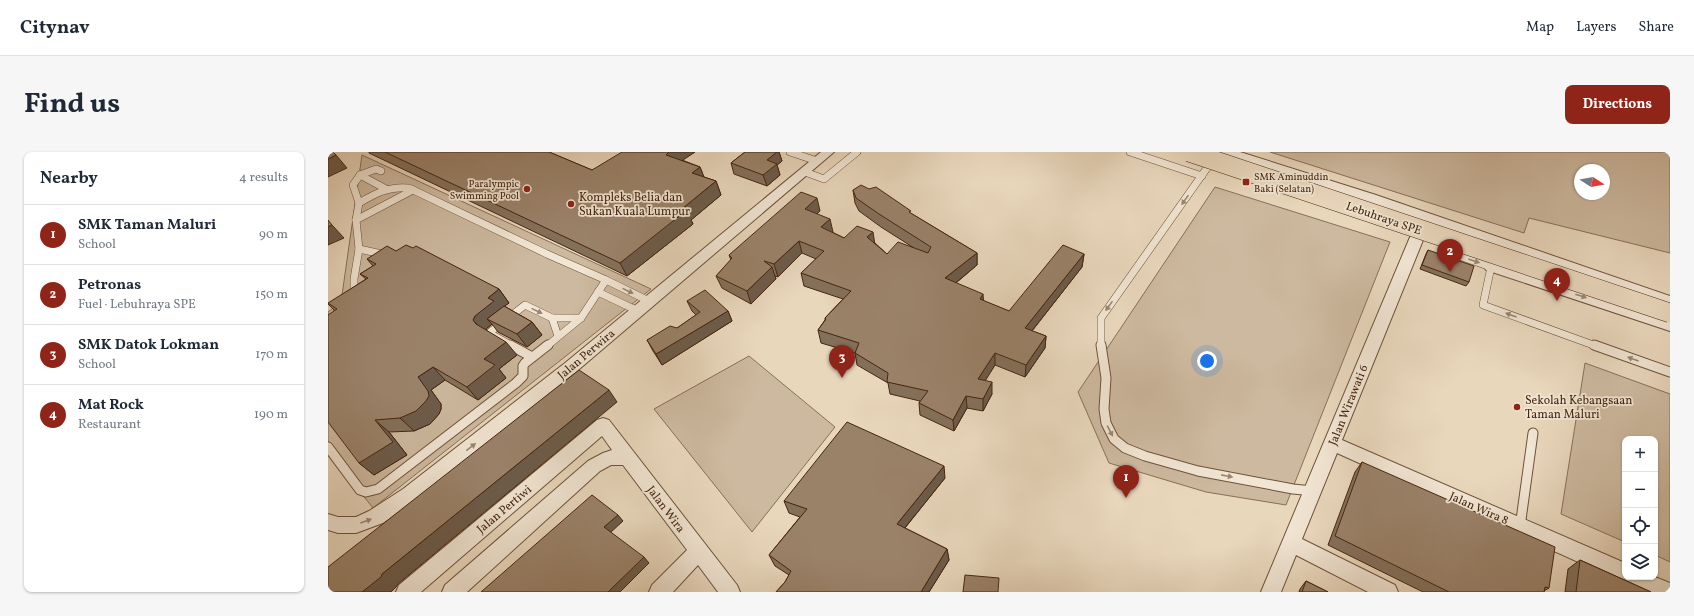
<!DOCTYPE html>
<meta charset="utf-8">
<style>
:root{--surface:#fff;--page:#f6f6f7;--text:#1f2937;--muted:#747a83;--line:#e0e1e3;--accent:#8f2418}
body{margin:0;font-family:Vollkorn,serif;background:var(--page);color:var(--text)}
.controls{position:absolute;right:12px;bottom:12px;display:grid;overflow:hidden;border-radius:8px;box-shadow:0 1px 3px #0004}
.controls button{width:36px;height:36px;display:grid;place-items:center;padding:0;border:0;border-bottom:1px solid var(--line);background:var(--surface);color:var(--text);font:20px sans-serif}
.compass{position:absolute;left:1246px;top:12px;width:36px;height:36px;border-radius:50%;background:var(--surface);box-shadow:0 1px 3px #0004;rotate:101deg}
.you{position:absolute;left:879px;top:209px;width:14px;height:14px;margin:-10px;border:3px solid #fff;border-radius:50%;background:#1a73e8;box-shadow:0 0 0 6px #1a73e833}
.badge{display:grid;place-items:center;width:26px;height:26px;border-radius:50%;background:var(--accent);color:#fff;font-size:13px;font-weight:700}
.pin{position:absolute;translate:-50% -33px;filter:drop-shadow(0 1px 2px #0008)}
.pin::after{content:'';position:absolute;top:21px;width:14px;height:12px;background:inherit;clip-path:polygon(0 0,100% 0,50% 100%)}
.list{margin:0;padding:0;list-style:none}
h2{display:flex;justify-content:space-between;align-items:center;height:52px;margin:0;padding:0 16px;font-size:17px}
h2 small{font-size:13px;font-weight:400;color:var(--muted)}
.list li{display:grid;grid-template-columns:26px 1fr auto;gap:12px;align-items:center;box-sizing:border-box;height:60px;padding:0 16px;border-top:1px solid var(--line)}
.list b{display:block;font-size:15px;white-space:nowrap}
.list p{margin:0;font-size:13px;white-space:nowrap;color:var(--muted)}
.list em{font-size:13px;font-style:normal;color:var(--muted)}
.icon{flex:none;width:22px;height:22px;fill:none;stroke:currentColor;stroke-width:2;stroke-linecap:round;stroke-linejoin:round}
.map{position:relative;flex:none;width:1342px;height:440px;overflow:hidden;border-radius:8px}
header{display:flex;align-items:center;gap:24px;box-sizing:border-box;height:56px;padding:0 20px;background:var(--surface);border-bottom:1px solid var(--line)}
header strong{font-size:19px}
nav{display:flex;gap:22px;margin-inline-start:auto;font-size:14px}
.intro{display:flex;align-items:center;justify-content:space-between;box-sizing:border-box;height:96px;padding:0 24px}
h1{margin:0;font-size:28px}
.button{padding:10px 18px;border-radius:8px;background:var(--accent);color:#fff;font-size:14px;font-weight:700}
main{display:flex;gap:24px;padding:0 24px}
aside{flex:1;background:var(--surface);border-radius:8px;box-shadow:0 1px 3px #0004}
.map>svg:first-child{display:block}
</style>
<header>
<strong>Citynav</strong>
<nav><a>Map</a><a>Layers</a><a>Share</a></nav>
</header>
<div class="intro"><h1>Find us</h1><a class="button">Directions</a></div>
<main>
<aside>
<h2>Nearby<small>4 results</small></h2>
<ul class="list">
<li><span class="badge">1</span><div><b>SMK Taman Maluri</b><p>School</p></div><em>90 m</em></li>
<li><span class="badge">2</span><div><b>Petronas</b><p>Fuel · Lebuhraya SPE</p></div><em>150 m</em></li>
<li><span class="badge">3</span><div><b>SMK Datok Lokman</b><p>School</p></div><em>170 m</em></li>
<li><span class="badge">4</span><div><b>Mat Rock</b><p>Restaurant</p></div><em>190 m</em></li>
</ul>
</aside>
<div class="map">
<svg width="1342" height="440" viewBox="0 0 1342 440">
<rect width="100%" height="100%" fill="#e9d7bc"/>
<filter id="stains"><feTurbulence type="fractalNoise" baseFrequency=".005" numOctaves="4"/><feColorMatrix values="0 0 0 0 .2 0 0 0 0 .09 0 0 0 0 .02 0 0 0 .5 -.17"/></filter>
<radialGradient id="worn" r=".72"><stop offset=".6" stop-color="#630" stop-opacity="0"/><stop offset="1" stop-color="#630" stop-opacity=".3"/></radialGradient>
<g fill="#cdb99f" stroke="#896f57" fill-rule="evenodd">
<path d="M942 0H1342V101L1201 66 1196 81ZM1252 18H1276V42H1252Z"/>
<polygon points="34,3 323,137 45,356 0,300 0,160 13,150"/>
<polygon points="887,35 1062,90 958,353 878,340 781,311 750,240"/>
<polygon points="421,204 507,275 424,380 326,257"/>
<polygon points="1257,211 1342,242 1342,410 1327,403 1327,287 1297,287 1297,390 1233,362"/>
</g>
<g fill="none" stroke-linecap="round" stroke-linejoin="round">
<defs>
<g id="service-far1">
<polyline points="462,0 489,9"/>
<polyline points="802,0 874,24"/>
<polyline points="477,20 496,27 529,0"/>
<polyline points="32,23 58,37"/>
<polyline points="31,51 25,33 32,23 48,17 53,19"/>
<polyline points="28,68 85,38"/>
<polyline points="1132,90 1128,103 1163,115 1155,153 1268,194"/>
<polyline points="31,97 58,103"/>
<polyline points="278,128 321,149"/>
<polyline points="270,140 310,159"/>
<path d="M26 145V127L31 97 28 68 31 51C48 41 61 34 81 36L219 102 278 128 253 166 219 194"/>
<polyline points="224,166 230,184"/>
<polyline points="184,194 161,181 197,153 224,166 253,166"/>
<polyline points="773,194 773,166 879,16 889,11"/>
</g>
<g id="service">
<polyline points="182,193 204,205"/>
<polyline points="773,193 778,226 776,257 778,271 786,287 797,296 817,304 870,319 965,337 985,339"/>
<polyline points="1266,193 1342,220"/>
<polyline points="0,295 32,338 38,340 50,337 188,231 195,224 195,214 197,211 220,193"/>
<polyline points="1192,375 1205,281"/>
</g>
<g id="minor">
<polygon points="493,0 506,0 249,219 87,349 55,371 28,381 10,381 0,378 0,362 10,365 28,365 41,359 75,337 237,211"/>
<polygon points="1097,62 1102,63 1104,66 1014,288 1297,411 1297,425 1327,425 1342,431 1342,440 1318,440 1299,432 1298,430 1290,428 1009,301 974,387 1067,433 1070,440 1040,440 968,403 953,440 933,440 1090,66 1092,63"/>
<polygon points="1163,110 1342,167 1342,179 1158,118 1156,115 1158,112"/>
<polygon points="275,266 281,268 409,433 412,440 390,440 370,413 345,440 321,440 324,433 359,398 295,313 283,313 272,319 139,440 114,440 117,433 260,309 275,301 284,298 274,284 93,440 68,440 71,433 269,268"/>
</g>
<polygon id="tertiary" points="889,0 912,0 1048,43 1342,144 1342,158 1036,51 892,3"/>
</defs>
<use href="#service-far1" stroke="#6e523a" stroke-width="8"/>
<use href="#service" stroke="#6e523a" stroke-width="11"/>
<use href="#minor" stroke="#6e523a" stroke-width="2"/>
<use href="#tertiary" stroke="#6e523a" stroke-width="2"/>
<use href="#service-far1" stroke="#f1e5d3" stroke-width="7"/>
<use href="#service" stroke="#f1e5d3" stroke-width="9"/>
<use href="#minor" fill="#f1e5d3" fill-rule="evenodd"/>
<use href="#tertiary" fill="#f1e5d3" fill-rule="evenodd"/>
<defs>
<polyline id="motorway-bridge" points="861,0 1342,161"/>
</defs>
<use href="#motorway-bridge" stroke="#45250f" stroke-width="20" stroke-linecap="butt"/>
<use href="#motorway-bridge" stroke="#e9d7bc" stroke-width="19"/>
</g>
<g fill="#84705a" stroke="#45250f">
<polygon points="41,0 221,0 264,18 367,0 354,8 372,15 376,25 388,29 393,43 363,68 365,72 299,124 41,1"/>
<polygon points="417,0 451,0 454,9 449,13 452,23 439,34 406,22 403,11"/>
<polygon points="525,38 584,62 649,101 649,113 628,131 656,149 681,159 756,102 754,115 704,179 718,184 717,196 697,225 667,213 657,228 664,242 655,259 639,256 626,279 592,263 591,251 592,249 562,242 560,231 529,213 527,201 493,191 490,178 497,168 497,166 515,147 476,134 473,121 488,107 474,101 450,125 447,124 448,127 423,152 394,136 388,124 403,108 401,103 492,59 489,62 505,80 504,80 516,86 547,91 559,102 586,96 553,75 531,59 527,51"/>
<polygon points="1100,98 1141,130 1138,134 1092,117 1098,102"/>
<polygon points="68,99 171,137 181,151 176,154 204,170 214,183 199,195 170,180 164,172 158,177 158,178 189,203 171,217 178,226 150,248 117,228 103,238 113,252 113,257 111,262 102,272 86,279 61,280 79,303 46,323 31,311 6,158 0,152 38,127 32,122 45,114 39,107"/>
<polygon points="359,149 400,159 404,169 334,213 325,199 319,188 349,176 368,163 364,159"/>
<polygon points="1034,310 1221,436 1216,439 1216,440 1095,440 1000,393 1027,320"/>
<polygon points="617,326 577,376 619,397 621,408 601,440 448,440 457,430 461,423 447,414 441,403 472,365 461,361 456,349"/>
<polygon points="1252,408 1323,440 1237,440 1240,417"/>
<polygon points="978,429 1000,440 971,440 972,437"/>
</g>
<g fill="#6c5b4a" stroke="#45250f">
<polygon points="341,0 367,0 343,16 338,3"/>
<polygon points="449,0 451,0 454,9 449,13 452,23 439,34 435,23 439,8"/>
<polygon points="8,3 19,16 0,25 0,7"/>
<polygon points="372,15 377,28 364,21"/>
<polygon points="388,29 393,43 363,68 365,72 299,124 292,111 355,56"/>
<polygon points="489,46 492,59 480,70 477,57"/>
<polygon points="502,67 505,80 496,88 493,75"/>
<polygon points="4,73 16,86 0,93 0,75"/>
<polygon points="545,80 547,93 539,85"/>
<polygon points="471,89 474,101 450,125 446,112"/>
<polygon points="649,101 649,113 618,139 617,126"/>
<polygon points="756,102 754,115 696,189 697,176"/>
<polygon points="444,115 448,127 423,152 419,139"/>
<polygon points="171,137 181,151 159,167 164,172 158,177 156,182 159,185 145,168 147,164 160,146"/>
<polygon points="655,142 656,155 652,147"/>
<polygon points="400,159 404,169 334,213 328,202"/>
<polygon points="204,170 214,183 199,195 189,182"/>
<polygon points="718,184 717,196 697,225 698,213"/>
<polygon points="178,190 189,203 171,217 178,226 150,248 139,235 156,207"/>
<polygon points="667,201 667,213 651,239 650,227"/>
<polygon points="105,215 117,228 103,238 113,252 113,257 111,262 102,272 86,279 72,266 90,225"/>
<polygon points="664,230 664,242 655,259 655,247"/>
<polygon points="281,238 289,250 70,432 68,435 63,440 34,440 54,422"/>
<polygon points="638,244 639,256 626,279 625,268"/>
<polygon points="47,268 61,280 79,303 46,323 31,311"/>
<polygon points="616,314 617,326 571,383 569,372"/>
<polygon points="290,363 295,369 282,381 276,375"/>
<polygon points="619,397 621,408 601,440 593,440"/>
<polygon points="316,405 321,411 292,440 280,440"/>
</g>
<g fill="#9a8269" stroke="#45250f">
<polygon points="0,0 5,0 8,3 0,7"/>
<polygon points="57,0 221,0 264,18 294,0 341,0 338,3 372,15 364,21 388,29 355,56 359,58 292,111"/>
<polygon points="417,0 449,0 439,8 449,12 435,23 403,11"/>
<polygon points="533,33 541,37 548,35 583,59 581,60 649,101 617,126 655,142 652,147 681,159 735,93 756,102 697,176 718,184 698,213 667,201 650,227 664,230 655,247 638,244 625,268 591,251 600,239 559,230 560,221 527,201 531,191 490,178 498,167 497,166 523,139 473,121 496,99 471,89 446,112 436,109 444,115 419,139 388,124 404,106 401,103 473,40 489,46 477,57 502,67 493,75 516,86 529,74 545,80 539,85 559,102 570,90 600,101 603,95 551,62 528,46 525,38"/>
<polygon points="0,68 4,73 0,75"/>
<polygon points="78,93 85,96 88,94 171,137 160,146 166,149 147,164 145,168 148,172 178,190 156,207 167,213 139,235 105,215 90,225 100,239 101,244 98,249 88,259 72,266 47,268 65,290 31,311 0,270 0,163 9,157 0,151 40,126 32,122 48,112 39,107 59,94 68,99"/>
<polygon points="1100,98 1146,114 1141,130 1094,113"/>
<polygon points="377,138 400,159 328,202 319,188 342,174 349,176 372,160 359,149"/>
<polygon points="176,154 204,170 189,182 159,167"/>
<polygon points="251,218 281,238 54,422 53,425 34,440 0,440 0,415"/>
<polygon points="519,270 616,314 569,372 619,397 593,440 448,440 457,430 463,419 441,403 479,357 456,349"/>
<polygon points="1034,310 1227,395 1221,436 1217,435 1216,440 1121,440 1007,384"/>
<polygon points="264,343 290,363 276,375 316,405 280,440 153,440"/>
<polygon points="1252,408 1323,440 1248,440"/>
<polygon points="637,423 671,426 670,440 635,440"/>
<polygon points="978,429 1000,440 974,440"/>
</g>
<defs><path id="oneway-solid" d="M-6-.8H1V-3.2L6.5 0L1 3.2V.8H-6Z"/></defs>
<g fill="#9b8571">
<use href="#oneway-solid" transform="translate(857 48) rotate(125)"/>
<use href="#oneway-solid" transform="translate(1146 109) rotate(19)"/>
<use href="#oneway-solid" transform="translate(300 139) rotate(26)"/>
<use href="#oneway-solid" transform="translate(1253 144) rotate(18)"/>
<use href="#oneway-solid" transform="translate(781 154) rotate(125)"/>
<use href="#oneway-solid" transform="translate(209 159) rotate(26)"/>
<use href="#oneway-solid" transform="translate(1183 163) rotate(-160)"/>
<use href="#oneway-solid" transform="translate(1305 207) rotate(-160)"/>
<use href="#oneway-solid" transform="translate(782 279) rotate(63)"/>
<use href="#oneway-solid" transform="translate(143 295) rotate(-38)"/>
<use href="#oneway-solid" transform="translate(899 324) rotate(11)"/>
<use href="#oneway-solid" transform="translate(38 369) rotate(-20)"/>
</g>
<g fill="#8f2418" stroke="#f1e5d3" stroke-width="1.5">
<rect x="914" y="26" width="8" height="8" rx="2"/>
<circle cx="199" cy="37" r="4"/>
<circle cx="243" cy="52" r="4"/>
<circle cx="1189" cy="255" r="4"/>
</g>
<g text-anchor="middle" stroke-width="3.5" stroke-linejoin="round" paint-order="stroke">
<g font-size="10" fill="#45250f" stroke="#f1e5d3" text-anchor="start">
<text x="926" y="28">SMK Aminuddin<tspan x="926" dy="12">Baki (Selatan)</tspan></text>
<text x="191" y="35" text-anchor="end">Paralympic<tspan x="191" dy="12">Swimming Pool</tspan></text>
</g>
<g font-size="12" fill="#45250f" stroke="#f1e5d3" text-anchor="start">
<text x="251" y="49">Kompleks Belia dan<tspan x="251" dy="14">Sukan Kuala Lumpur</tspan></text>
<text x="1197" y="252">Sekolah Kebangsaan<tspan x="1197" dy="14">Taman Maluri</tspan></text>
</g>
<g font-size="12" fill="#45250f" stroke="#f1e5d3">
<text transform="translate(1056 66) rotate(19)" y="4">Lebuhraya SPE</text>
<text transform="translate(258 202) rotate(-40)" y="4">Jalan Perwira</text>
<text transform="translate(1020 253) rotate(-68)" y="4">Jalan Wirawati 6</text>
<text transform="translate(1151 356) rotate(24)" y="4">Jalan Wira 8</text>
<text transform="translate(176 357) rotate(-40)" y="4">Jalan Pertiwi</text>
<text transform="translate(338 357) rotate(53)" y="4">Jalan Wira</text>
</g>
</g>
<rect width="100%" height="100%" filter="url(#stains)"/>
<rect width="100%" height="100%" fill="url(#worn)"/>
</svg>
<div class="controls">
<button>+</button>
<button>−</button>
<button><svg class="icon" aria-label="locate" viewBox="0 0 24 24"><circle cx="12" cy="12" r="6"/><path d="M12 2v4M12 18v4M2 12h4M18 12h4"/></svg></button>
<button><svg class="icon" aria-label="layers" viewBox="0 0 24 24"><path d="M12 4l9 5-9 5-9-5zM3 14l9 5 9-5"/></svg></button>
</div>
<svg class="compass" viewBox="-18 -18 36 36"><path d="M0-13l5 13h-10z" fill="#e53935"/><path d="M0 13l5-13h-10z" fill="#747a83"/></svg>
<div class="you"></div>
<div class="pin badge" style="left:798px;top:346px">1</div>
<div class="pin badge" style="left:1122px;top:120px">2</div>
<div class="pin badge" style="left:514px;top:226px">3</div>
<div class="pin badge" style="left:1229px;top:149px">4</div>
</div>
</main>
